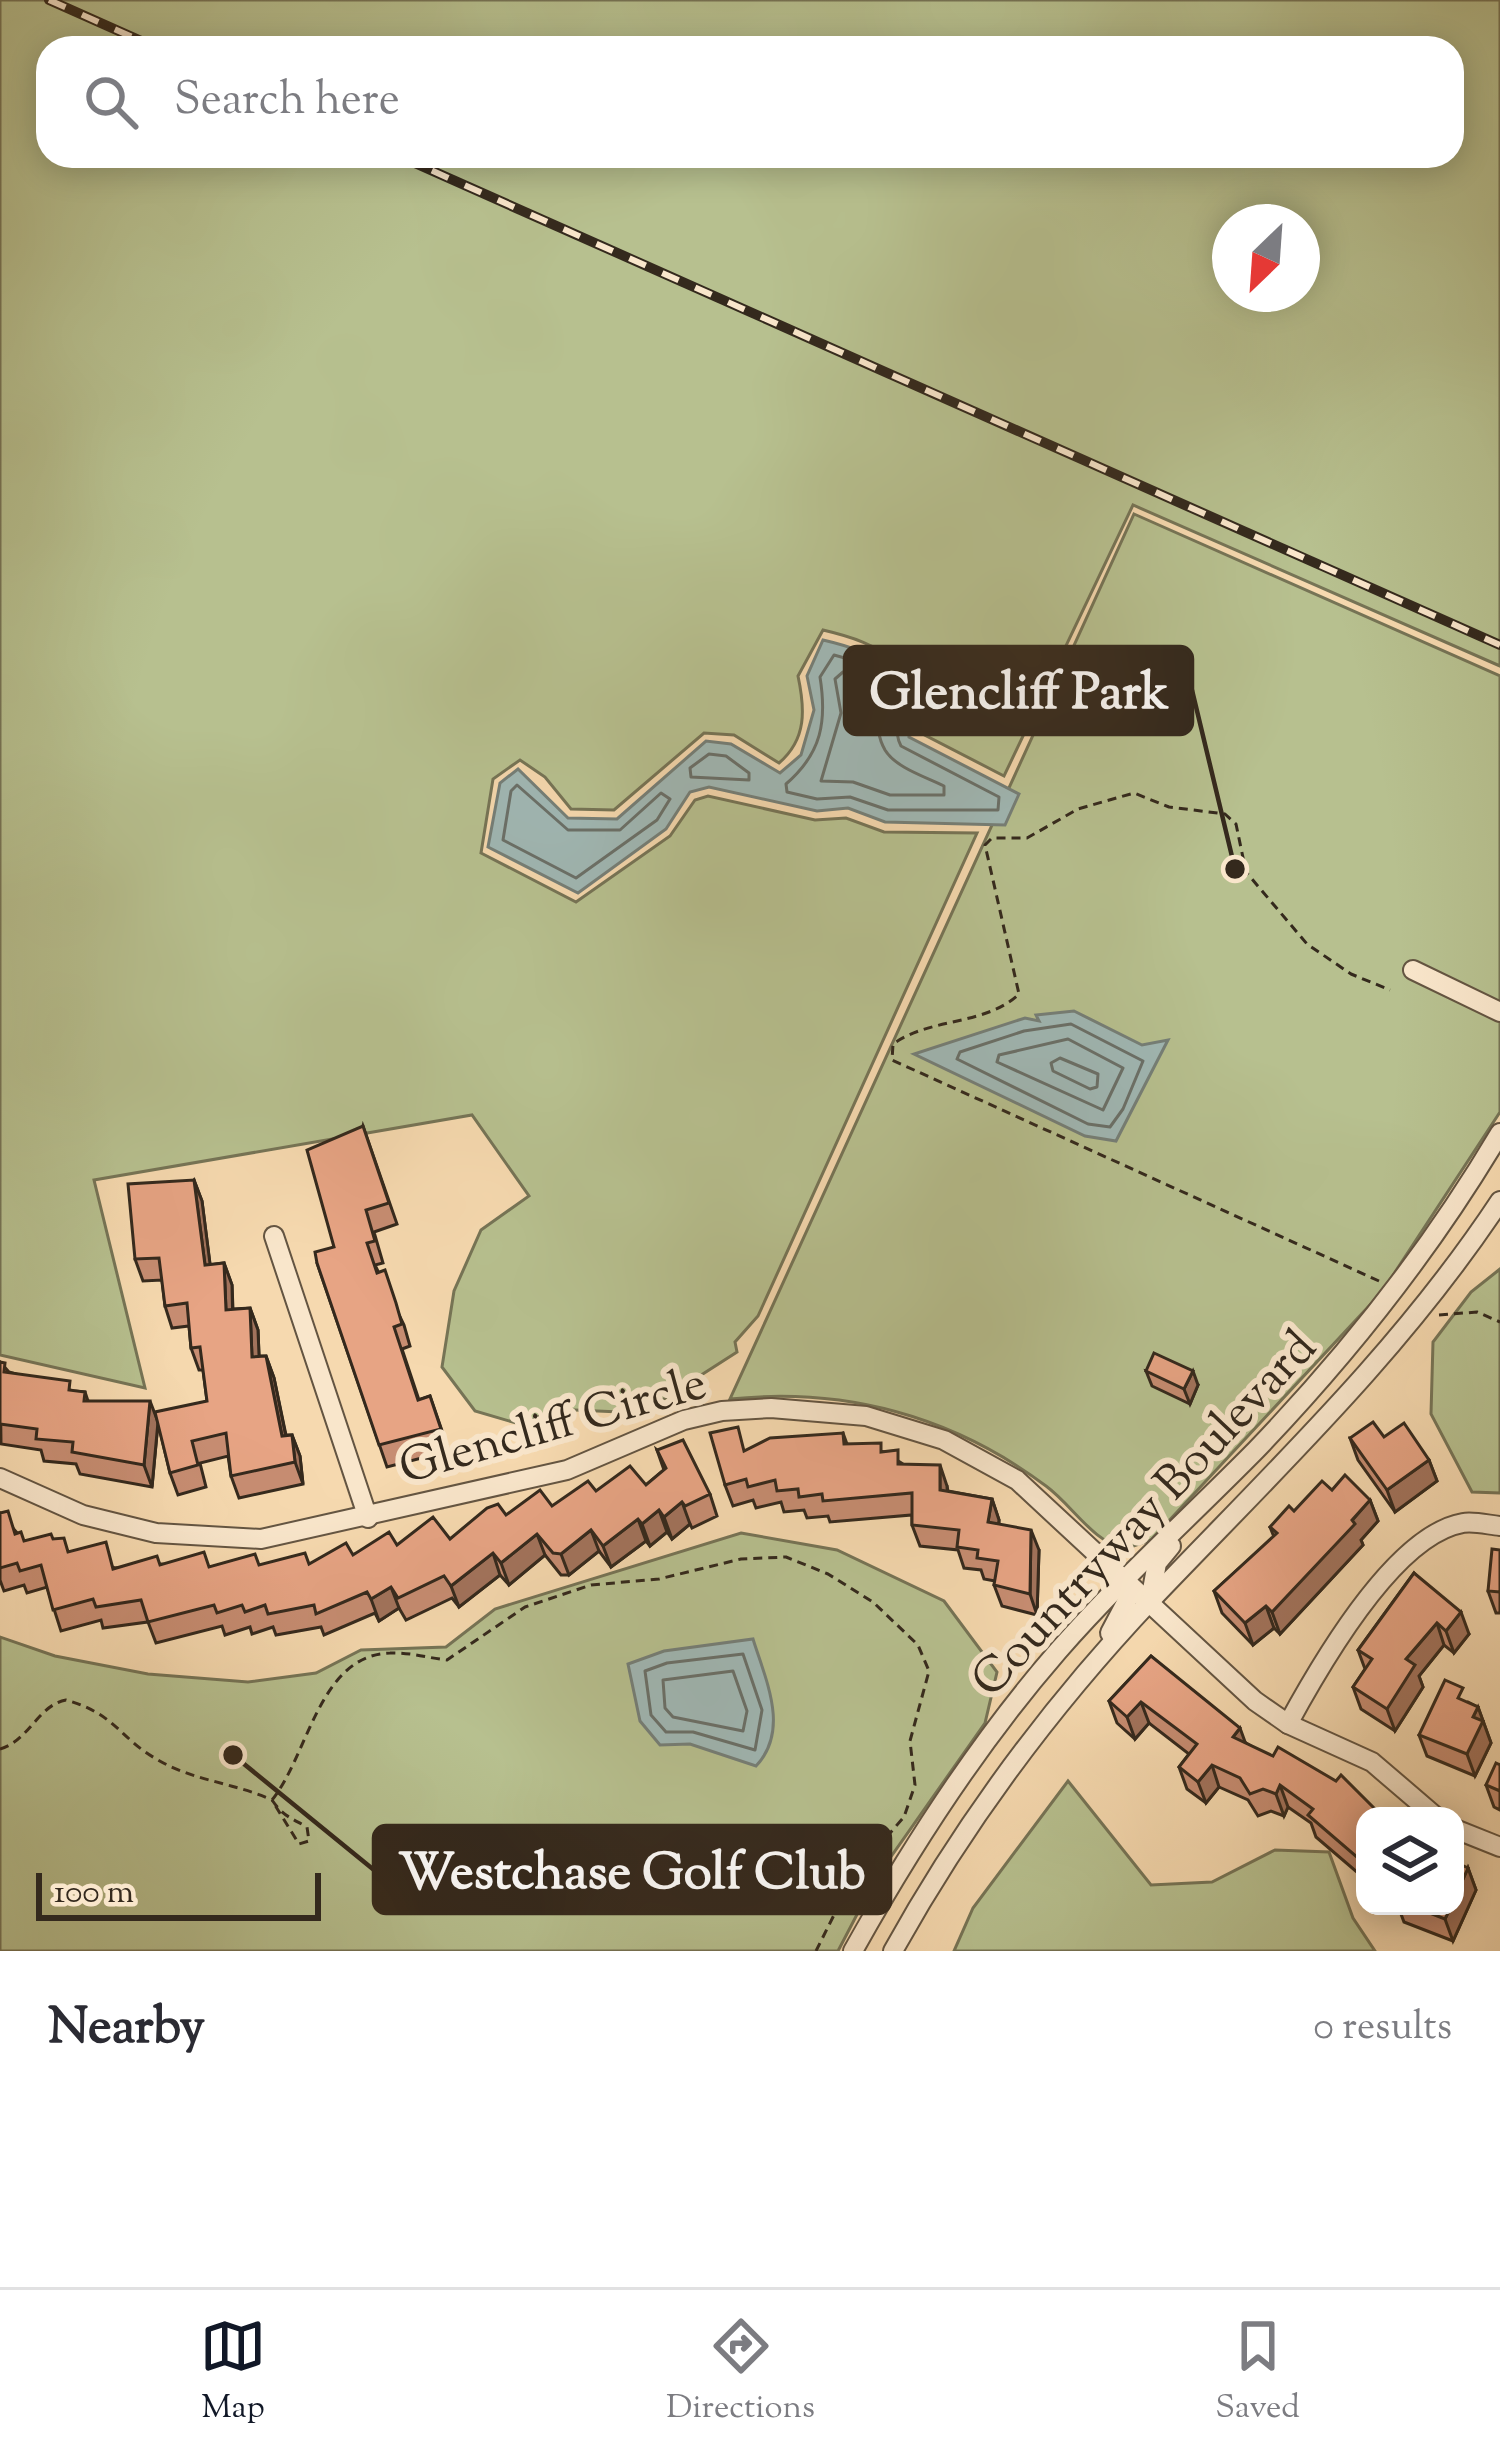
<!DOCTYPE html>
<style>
:root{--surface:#fff;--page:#f2f2f3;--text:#2b2b33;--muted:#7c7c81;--line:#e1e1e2;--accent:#111827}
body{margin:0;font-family:"Sorts Mill Goudy",serif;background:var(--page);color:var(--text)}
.controls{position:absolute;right:36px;bottom:36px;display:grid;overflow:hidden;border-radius:24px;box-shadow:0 6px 30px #0003}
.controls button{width:108px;height:108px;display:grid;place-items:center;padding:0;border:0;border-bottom:3px solid var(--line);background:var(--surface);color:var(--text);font:60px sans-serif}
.compass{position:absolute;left:1212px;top:204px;width:108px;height:108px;border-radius:50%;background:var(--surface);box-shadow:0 6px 30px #0003;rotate:205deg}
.scale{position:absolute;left:36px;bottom:30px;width:285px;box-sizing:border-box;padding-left:12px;border:6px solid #34291d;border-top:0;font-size:33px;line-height:42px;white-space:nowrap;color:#34291d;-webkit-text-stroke:9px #f9e6cb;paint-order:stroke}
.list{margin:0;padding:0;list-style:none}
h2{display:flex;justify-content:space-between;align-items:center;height:156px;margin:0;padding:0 48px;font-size:51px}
h2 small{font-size:39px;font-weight:400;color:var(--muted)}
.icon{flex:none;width:66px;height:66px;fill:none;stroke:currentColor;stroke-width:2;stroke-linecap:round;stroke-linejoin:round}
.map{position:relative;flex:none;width:1500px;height:1951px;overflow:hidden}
.search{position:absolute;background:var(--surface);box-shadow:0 6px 30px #0003;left:36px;right:36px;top:36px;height:132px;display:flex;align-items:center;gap:30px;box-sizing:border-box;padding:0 42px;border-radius:36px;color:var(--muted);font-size:45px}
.sheet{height:336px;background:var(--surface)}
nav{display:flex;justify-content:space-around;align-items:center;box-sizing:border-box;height:168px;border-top:3px solid var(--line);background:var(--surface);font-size:33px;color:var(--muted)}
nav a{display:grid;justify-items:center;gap:6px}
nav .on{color:var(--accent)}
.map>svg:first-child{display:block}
</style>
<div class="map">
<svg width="1500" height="1951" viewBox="0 0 1500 1951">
<rect width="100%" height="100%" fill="#f6d9af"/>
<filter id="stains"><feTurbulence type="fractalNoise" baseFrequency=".00167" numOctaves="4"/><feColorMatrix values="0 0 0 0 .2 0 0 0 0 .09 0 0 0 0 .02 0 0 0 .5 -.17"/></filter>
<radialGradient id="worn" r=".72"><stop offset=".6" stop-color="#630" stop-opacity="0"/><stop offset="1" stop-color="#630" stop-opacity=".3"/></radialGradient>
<g fill="#b7c08f" stroke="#767456" stroke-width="3" fill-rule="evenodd">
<path d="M0 0H1500V666L1133 505 1004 776 917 731C919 664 883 644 823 630L798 676C805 709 807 739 779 763L734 735 704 733 614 810 571 809 545 777 520 760 493 779 481 853 576 902 670 836 695 800 708 796 815 820 846 818 884 832 977 833 758 1316 735 1342 737 1352 642 1413 553 1409 523 1425 475 1411 442 1367 454 1291 481 1230 529 1196 472 1115 94 1180 145 1388 0 1355ZM48 48H1452V156H48ZM1230 222H1302V294H1230Z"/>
<path d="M1134 514 1500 676V1112L1382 1292 1151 1540 1125 1549C1093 1542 1072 1505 1046 1486 953 1416 845 1387 730 1399Z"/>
<polygon points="1500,1269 1500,1493 1472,1492 1431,1414 1433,1342 1471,1292"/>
<polygon points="741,1533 837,1550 944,1601 997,1672 985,1723 876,1878 838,1951 0,1951 0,1637 55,1656 148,1674 248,1682 316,1673 361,1650 446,1647 495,1609"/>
<polygon points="1068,1781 1151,1885 1212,1882 1275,1850 1329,1852 1353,1918 1375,1951 954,1951 973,1908"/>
</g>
<g fill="#a0b8b5" stroke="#757f78" stroke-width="3">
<path d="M823 640C884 654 909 673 909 737L1019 794 1005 825 885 822 848 808 817 811 709 787 690 792 666 829 578 893 488 847 500 783 518 769 568 818 617 819 706 741 731 744 780 773 801 755 814 710 807 676Z"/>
<polygon points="1074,1011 1142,1045 1168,1040 1116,1141 1085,1136 914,1054 1025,1018 1039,1021 1036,1015"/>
<path d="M753 1639C766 1681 790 1730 756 1766L690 1744 660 1745 640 1721 628 1664 664 1651Z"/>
</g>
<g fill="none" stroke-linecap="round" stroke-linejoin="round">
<g stroke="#6a7069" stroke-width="3">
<path d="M834 655C860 661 894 679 897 709 899 723 894 733 901 746L999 797 998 810H888L850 797 817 799 787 792 786 784C822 753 827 721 820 677Z"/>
<path d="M843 672C903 701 865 715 885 750 896 768 926 777 944 786V795H890L853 782 821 781 841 713 835 679Z"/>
<polygon points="709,754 726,756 749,773 749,780 691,777 690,768"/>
<polygon points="517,785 568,830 620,830 661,793 670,799 657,820 576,878 503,840 511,791"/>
<polygon points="1071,1024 1143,1061 1123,1109 1110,1127 1088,1124 957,1059 960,1052 1024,1031"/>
<polygon points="1068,1039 1123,1068 1103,1110 997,1062 999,1055"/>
<polygon points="1060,1058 1098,1074 1097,1087 1090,1089 1053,1071 1051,1063"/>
<polygon points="743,1654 762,1710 755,1750 693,1732 666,1732 651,1715 645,1671 667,1663"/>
<polygon points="733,1671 747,1711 743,1731 673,1717 665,1708 663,1680"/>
</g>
<defs>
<g id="minor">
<polyline points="1413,970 1500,1012"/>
<polyline points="274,1236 368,1518"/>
<polyline points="0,1478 83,1515 156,1533 261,1539 567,1470 684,1420 722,1411 771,1408 866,1416 944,1440 1017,1480 1255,1701 1288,1724 1372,1762 1435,1816"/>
<polyline points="1150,1601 1157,1563 1171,1546"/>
<polyline points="1110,1633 1129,1597 1126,1577"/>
<path d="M1288 1724C1319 1667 1394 1535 1463 1523 1474 1521 1489 1525 1500 1526"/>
<polyline points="1455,1829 1500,1847"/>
<path d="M853 1951C912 1845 978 1743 1058 1651 1120 1580 1190 1517 1256 1450 1348 1354 1432 1248 1500 1133"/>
<path d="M893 1951C964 1823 1052 1705 1152 1599 1275 1470 1401 1351 1500 1201"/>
</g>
</defs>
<use href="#minor" stroke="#645542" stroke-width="22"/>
<g stroke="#34291d" stroke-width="3" stroke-dasharray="9 6" stroke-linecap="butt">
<path d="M1379 1281 892 1060 893 1044C931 1017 985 1026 1019 994L985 845 992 838H1027L1078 809 1134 793 1169 807 1225 814 1236 824 1246 872 1307 944 1351 974 1390 990"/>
<polyline points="1439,1315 1477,1312 1500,1322"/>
<path d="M0 1749C29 1741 38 1705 66 1700 116 1714 119 1738 158 1760 194 1781 235 1783 272 1800 309 1754 319 1655 390 1653 409 1652 428 1658 447 1660L525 1607 591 1585 659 1579 741 1559 786 1557 828 1574 873 1602 918 1645 929 1671 910 1741 915 1785 904 1817 855 1873 816 1951"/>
<path d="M272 1800C283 1816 291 1818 307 1827L309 1841 299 1844 273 1802"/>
</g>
<use href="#minor" stroke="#f9e6cb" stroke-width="18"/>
<defs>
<g id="rail">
<polyline points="49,0 157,48"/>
<polyline points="399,156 1500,645"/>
</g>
</defs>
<use href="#rail" stroke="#34291d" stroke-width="10"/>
<use href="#rail" stroke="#f9e6cb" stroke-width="6" stroke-dasharray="18" stroke-linecap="butt"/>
</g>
<g fill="#c78d72" stroke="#34291d" stroke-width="3">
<polygon points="363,1126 397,1224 374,1232 383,1263 375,1265 404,1325 410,1346 402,1349 419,1400 430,1396 449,1451 387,1467 317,1263 334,1247"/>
<polygon points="194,1180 202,1201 210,1265 224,1263 232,1285 233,1309 250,1308 258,1330 259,1356 266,1356 274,1378 286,1435 292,1435 300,1456 303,1484 239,1498 231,1476 228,1456 200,1463 206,1487 178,1495 170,1473 158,1423 152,1487 80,1474 76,1464 44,1461 41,1450 1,1444 0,1362 9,1372 73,1391 85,1392 88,1401 158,1422 207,1401 203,1370 199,1370 191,1348 189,1326 172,1328 165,1306 162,1280 143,1281 135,1259"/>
<polygon points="1146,1371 1198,1385 1190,1404 1152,1386"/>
<polygon points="843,1433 847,1444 884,1452 903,1464 947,1486 948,1491 992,1499 999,1520 999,1524 1039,1550 1037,1615 1002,1606 994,1585 995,1581 984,1579 981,1570 964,1568 958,1550 920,1546 912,1525 912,1515 830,1522 828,1516 807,1518 804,1510 784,1512 781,1502 756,1508 753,1500 733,1506 725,1485"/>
<polygon points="1384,1437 1429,1460 1437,1481 1395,1512 1358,1460 1350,1438"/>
<polygon points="657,1450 710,1494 717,1516 692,1528 690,1524 672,1539 667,1532 650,1546 646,1541 611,1567 599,1551 569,1575 561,1575 545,1555 509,1585 500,1575 459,1607 452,1598 406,1620 399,1608 379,1621 375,1613 324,1635 321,1627 276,1635 273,1627 252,1634 250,1627 225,1635 222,1626 156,1643 148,1622 103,1628 101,1620 61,1631 47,1587 27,1593 24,1585 4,1591 0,1580 0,1513 24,1541 53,1539 69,1552 115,1568 160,1564 209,1567 309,1564 397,1545 450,1539 506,1515 552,1506 596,1491 646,1485 664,1470"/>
<polygon points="1332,1490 1370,1500 1378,1521 1361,1540 1363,1545 1280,1634 1274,1628 1253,1645 1222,1613 1214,1591 1274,1537 1270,1527 1294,1511"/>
<polygon points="1500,1550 1500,1613 1496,1613 1488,1591"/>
<polygon points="1414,1573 1469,1634 1454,1653 1444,1645 1419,1676 1423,1687 1395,1731 1361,1709 1353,1687 1365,1669 1358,1650"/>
<polygon points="1151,1656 1246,1743 1365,1816 1365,1879 1316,1837 1311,1823 1288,1807 1284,1816 1271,1811 1258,1816 1248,1800 1219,1787 1206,1803 1187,1789 1179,1767 1189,1754 1149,1723 1135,1739 1117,1723 1109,1701"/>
<polygon points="1468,1702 1478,1707 1491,1743 1475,1776 1427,1756 1419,1735"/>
<polygon points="1500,1765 1500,1810 1494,1807 1486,1785"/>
<polygon points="1468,1868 1476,1890 1453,1941 1404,1922 1398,1906 1455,1906"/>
</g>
<g fill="#a2735c" stroke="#34291d" stroke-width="3">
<polygon points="194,1180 202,1201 213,1287 205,1265"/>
<polygon points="224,1263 232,1285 233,1332 226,1310"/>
<polygon points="250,1308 258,1330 260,1379 252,1357"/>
<polygon points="266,1356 274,1378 290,1457 282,1436"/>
<polygon points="1193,1371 1198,1385 1190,1404 1184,1389"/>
<polygon points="150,1401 158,1422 152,1487 144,1465"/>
<polygon points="292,1435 300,1456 303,1484 295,1462"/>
<polygon points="1429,1460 1437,1481 1395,1512 1387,1490"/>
<polygon points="940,1465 947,1486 948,1511 940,1490"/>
<polygon points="992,1499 999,1520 996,1543 988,1522"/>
<polygon points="1370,1500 1378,1521 1361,1540 1363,1545 1280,1634 1272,1612"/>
<polygon points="682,1502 690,1524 672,1539 664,1517"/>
<polygon points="659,1510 667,1532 650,1546 642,1524"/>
<polygon points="638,1519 646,1541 611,1567 603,1546"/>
<polygon points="591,1530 599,1551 569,1575 561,1554"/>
<polygon points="1031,1530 1039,1550 1037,1615 1030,1594"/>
<polygon points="537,1534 545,1555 509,1585 501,1563"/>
<polygon points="493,1553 500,1575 459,1607 451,1586"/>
<polygon points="391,1587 399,1608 379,1621 371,1599"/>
<polygon points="1266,1606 1274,1628 1253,1645 1245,1623"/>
<polygon points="1461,1612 1469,1634 1454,1653 1446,1631"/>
<polygon points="1437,1623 1444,1645 1419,1676 1423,1687 1395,1731 1387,1709 1406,1659"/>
<polygon points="1141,1702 1149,1723 1135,1739 1127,1717"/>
<polygon points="1478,1707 1491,1743 1475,1776 1467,1754 1473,1717"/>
<polygon points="1240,1728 1248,1750 1233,1737"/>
<polygon points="1212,1765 1219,1787 1206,1803 1198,1782"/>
<polygon points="1280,1785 1288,1807 1284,1816 1276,1794"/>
<polygon points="1468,1868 1476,1890 1453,1941 1445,1919 1451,1906 1455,1906 1455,1897"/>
</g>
<g fill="#e7a484" stroke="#34291d" stroke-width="3">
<polygon points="363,1126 389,1203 366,1210 375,1241 367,1243 377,1273 385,1270 396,1303 402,1324 394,1327 418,1400 430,1396 441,1429 379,1445 317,1263 315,1252 334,1247 307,1150"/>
<polygon points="194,1180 205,1265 224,1263 226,1310 250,1308 252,1357 266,1356 282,1436 292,1435 295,1462 231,1476 226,1433 192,1441 198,1465 170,1473 155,1412 207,1401 200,1347 191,1348 187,1303 165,1306 159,1258 135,1259 128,1184"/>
<polygon points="1154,1353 1193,1371 1184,1389 1146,1371"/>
<polygon points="0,1362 5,1363 4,1372 70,1381 69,1390 85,1392 84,1401 150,1401 144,1465 72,1452 73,1442 36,1439 37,1429 0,1424"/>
<polygon points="1373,1422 1384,1437 1404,1423 1429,1460 1387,1490 1350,1438"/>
<polygon points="738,1427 744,1451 770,1438 843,1433 844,1444 881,1443 881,1452 898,1450 898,1464 940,1465 940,1490 992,1499 988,1522 1031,1530 1030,1594 994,1585 998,1561 977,1558 978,1550 957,1547 959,1530 912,1525 912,1493 823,1501 822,1494 799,1497 798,1489 777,1491 775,1480 748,1487 746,1479 725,1485 710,1433"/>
<polygon points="683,1440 710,1494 685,1506 682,1502 664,1517 659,1510 642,1524 638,1519 603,1546 591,1530 561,1554 553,1553 537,1534 501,1563 493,1553 451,1586 444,1576 398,1598 391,1587 371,1599 367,1592 316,1614 314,1605 268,1614 265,1605 245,1612 242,1605 217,1613 214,1605 148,1622 141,1600 96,1607 93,1599 53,1610 41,1565 20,1571 17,1563 0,1568 0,1513 8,1511 15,1534 21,1532 24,1541 51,1534 53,1539 64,1538 68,1552 106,1542 113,1569 157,1556 160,1565 204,1552 209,1567 255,1554 259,1565 305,1553 309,1564 346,1543 353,1555 389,1532 397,1545 433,1517 450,1539 487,1508 498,1504 506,1515 540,1490 552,1506 588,1481 596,1491 630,1466 646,1485 666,1468 657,1450"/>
<polygon points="1345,1475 1370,1500 1352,1520 1355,1524 1272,1612 1266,1606 1245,1623 1214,1591 1277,1533 1270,1527 1289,1506 1294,1511 1322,1481 1332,1490"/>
<polygon points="1492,1549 1500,1550 1500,1592 1488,1591"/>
<polygon points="1414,1573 1461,1612 1446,1631 1437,1623 1406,1659 1415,1665 1387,1709 1353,1687 1372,1659 1358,1650"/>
<polygon points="1151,1656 1240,1728 1233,1737 1273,1756 1278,1747 1336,1781 1341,1775 1382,1816 1365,1816 1365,1864 1308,1815 1313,1809 1280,1785 1276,1794 1263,1789 1250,1794 1240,1778 1212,1765 1198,1782 1179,1767 1197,1744 1141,1702 1127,1717 1109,1701"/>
<polygon points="1445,1680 1463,1688 1458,1698 1478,1707 1473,1717 1483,1721 1467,1754 1419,1735"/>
<polygon points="1496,1763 1500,1765 1500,1791 1486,1785"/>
<polygon points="1455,1862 1468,1868 1455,1897"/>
<polygon points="1412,1906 1451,1906 1445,1919"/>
</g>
<g text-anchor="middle" stroke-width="12" stroke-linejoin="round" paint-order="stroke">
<g font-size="48" fill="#34291d" stroke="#f9e6cb">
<text transform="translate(552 1423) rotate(-16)" y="17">Glencliff Circle</text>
<text transform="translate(1142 1512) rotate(-47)" y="17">Countryway Boulevard</text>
</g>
</g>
<path fill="none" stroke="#34291d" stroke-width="4.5" d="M1235 869L1192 690M233 1755L374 1870"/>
<g fill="#34291d" stroke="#f9e6cb" stroke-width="4.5">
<circle cx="1235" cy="869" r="12"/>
<circle cx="233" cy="1755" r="12"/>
</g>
<g fill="#34291d" stroke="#34291d" stroke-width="4.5">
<rect x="845" y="647" width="347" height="87" rx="12"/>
<rect x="374" y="1826" width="516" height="87" rx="12"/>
</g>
<g font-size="51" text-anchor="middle" font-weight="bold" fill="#fff">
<text x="1019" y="708">Glencliff Park</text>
<text x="632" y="1888">Westchase Golf Club</text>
</g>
<rect width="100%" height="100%" filter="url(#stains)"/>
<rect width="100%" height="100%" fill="url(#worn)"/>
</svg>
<div class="controls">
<button><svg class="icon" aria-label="layers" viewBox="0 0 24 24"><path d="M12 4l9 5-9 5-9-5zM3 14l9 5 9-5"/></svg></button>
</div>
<svg class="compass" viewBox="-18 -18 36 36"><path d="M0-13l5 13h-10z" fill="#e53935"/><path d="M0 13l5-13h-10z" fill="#7c7c81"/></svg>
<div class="scale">100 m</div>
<div class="search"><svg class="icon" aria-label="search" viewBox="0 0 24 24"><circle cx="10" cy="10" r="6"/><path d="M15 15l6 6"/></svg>Search here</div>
</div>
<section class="sheet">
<h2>Nearby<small>0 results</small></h2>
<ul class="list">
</ul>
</section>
<nav>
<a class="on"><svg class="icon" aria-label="map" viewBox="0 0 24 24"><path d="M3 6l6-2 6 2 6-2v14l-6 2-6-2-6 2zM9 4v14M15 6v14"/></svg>Map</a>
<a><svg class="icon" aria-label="directions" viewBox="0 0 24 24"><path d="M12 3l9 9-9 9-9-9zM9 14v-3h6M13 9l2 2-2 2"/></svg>Directions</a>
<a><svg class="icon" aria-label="saved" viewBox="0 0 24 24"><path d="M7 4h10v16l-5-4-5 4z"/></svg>Saved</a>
</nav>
